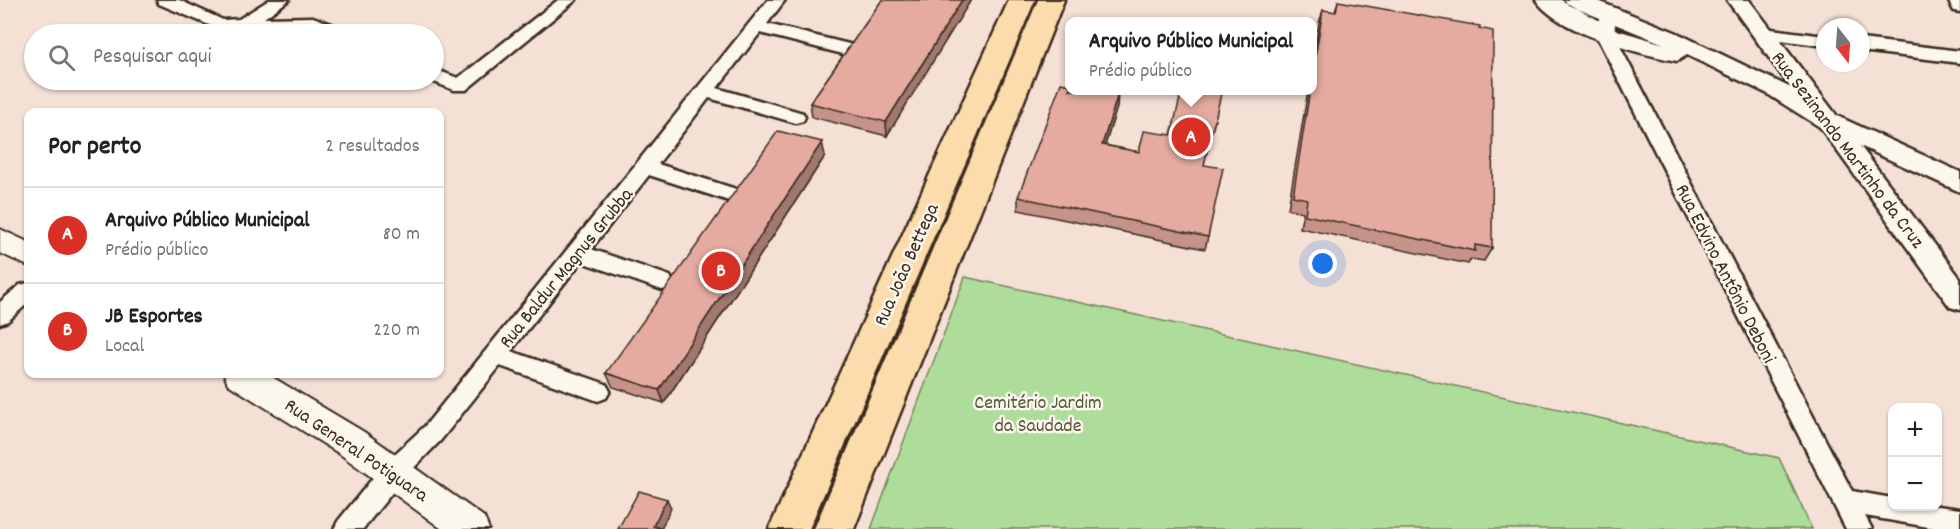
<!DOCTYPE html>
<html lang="pt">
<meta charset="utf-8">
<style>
:root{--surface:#fff;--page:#f2f2f2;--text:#222;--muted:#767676;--line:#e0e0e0;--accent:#d93025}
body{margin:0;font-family:Dekko,sans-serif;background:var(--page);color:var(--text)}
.controls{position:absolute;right:18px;bottom:18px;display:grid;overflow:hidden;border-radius:12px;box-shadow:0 2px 4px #0004}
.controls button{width:54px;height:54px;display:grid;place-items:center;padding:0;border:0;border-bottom:2px solid var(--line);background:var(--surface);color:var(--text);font:30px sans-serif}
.compass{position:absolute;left:1816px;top:18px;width:54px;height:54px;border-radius:50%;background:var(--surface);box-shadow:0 2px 4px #0004;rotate:163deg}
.you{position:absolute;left:1323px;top:264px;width:21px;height:21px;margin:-15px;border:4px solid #fff;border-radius:50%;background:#1a73e8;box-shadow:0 0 0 9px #1a73e833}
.badge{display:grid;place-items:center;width:39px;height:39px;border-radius:50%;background:var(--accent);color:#fff;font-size:20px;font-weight:700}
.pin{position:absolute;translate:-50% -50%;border:3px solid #fff;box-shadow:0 2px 6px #0006}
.popup{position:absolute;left:1065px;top:17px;width:252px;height:78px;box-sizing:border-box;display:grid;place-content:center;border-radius:12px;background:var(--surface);filter:drop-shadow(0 2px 4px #0005);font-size:20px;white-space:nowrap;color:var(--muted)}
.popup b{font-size:22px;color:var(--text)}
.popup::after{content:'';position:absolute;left:50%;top:100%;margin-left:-12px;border:12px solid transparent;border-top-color:var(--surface)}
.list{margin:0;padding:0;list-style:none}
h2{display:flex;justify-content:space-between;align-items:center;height:78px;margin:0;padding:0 24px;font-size:26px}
h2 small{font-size:20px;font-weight:400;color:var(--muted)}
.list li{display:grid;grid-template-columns:39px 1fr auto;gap:18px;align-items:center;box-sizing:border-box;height:96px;padding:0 24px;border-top:2px solid var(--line)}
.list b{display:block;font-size:22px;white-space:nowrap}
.list p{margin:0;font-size:20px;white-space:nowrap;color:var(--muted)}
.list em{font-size:20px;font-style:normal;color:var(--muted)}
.icon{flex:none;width:33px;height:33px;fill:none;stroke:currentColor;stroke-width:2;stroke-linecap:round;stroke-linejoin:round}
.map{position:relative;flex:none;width:1960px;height:529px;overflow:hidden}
.search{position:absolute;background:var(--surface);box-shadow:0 2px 4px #0004;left:24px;top:24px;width:420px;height:66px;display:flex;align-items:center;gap:15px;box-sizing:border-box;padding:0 21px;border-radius:33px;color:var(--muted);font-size:22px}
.panel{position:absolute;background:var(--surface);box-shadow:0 2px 4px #0004;left:24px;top:108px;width:420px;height:270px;border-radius:12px}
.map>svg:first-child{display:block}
</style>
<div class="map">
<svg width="1960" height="529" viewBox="0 0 1960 529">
<rect width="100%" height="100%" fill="#f4e0d5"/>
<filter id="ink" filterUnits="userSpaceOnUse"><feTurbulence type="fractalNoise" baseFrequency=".0167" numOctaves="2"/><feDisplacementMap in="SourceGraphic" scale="12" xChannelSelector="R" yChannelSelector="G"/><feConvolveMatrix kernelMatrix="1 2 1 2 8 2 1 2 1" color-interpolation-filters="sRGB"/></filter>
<g filter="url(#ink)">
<polygon fill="#aedc9b" stroke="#74835c" stroke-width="1.5" points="965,277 1779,458 1812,529 871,529"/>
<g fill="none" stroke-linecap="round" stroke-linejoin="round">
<defs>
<g id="minor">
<polygon points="157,0 179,0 223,20 239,19 269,0 289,0 264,18 313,17 348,30 351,34 328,34 311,27 221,30 159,4"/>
<polygon points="558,0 576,0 466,90 454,90 429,80 434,80 434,69 458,78"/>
<polygon points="768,0 785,0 767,24 853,45 856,49 847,55 760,33 717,88 803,113 805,117 803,121 796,123 709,98 658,164 739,190 742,195 739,200 732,202 649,175 591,249 670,276 673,282 670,288 662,290 581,262 511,351 606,384 610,391 606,398 598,401 500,366 441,440 403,479 363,529 334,529 338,521 385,463 425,426"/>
<polygon points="1948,0 1960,0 1960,12 1954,11"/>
<polygon points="1608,9 1616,14 1614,35 1852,491 1892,498 1892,506 1938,506 1960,509 1960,529 1940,529 1865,516 1872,529 1846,529 1596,35 1600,14"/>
<polygon points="1763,28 1825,36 1825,46 1757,37 1754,33"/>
<polygon points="1861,39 1960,51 1960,63 1861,51"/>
<polygon points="28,283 28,303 8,321 0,324 0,302 20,285"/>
</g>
<path id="tertiary" d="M1536 0H1561L1617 30 1664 44 1568 5 1565 0H1595L1675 32 1791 88 1727 0H1749L1837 116 1960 172V192L1860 146 1960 278V310L1950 307 1820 127 1766 93 1687 55 1677 61C1639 54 1559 33 1536 0Z"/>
<g id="secondary">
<polygon points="0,229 28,242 28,266 0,253"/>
<polygon points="224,374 267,374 364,432 484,517 489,529 442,529 340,454 228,384"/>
</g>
<g id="primary">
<polygon points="1009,0 1035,0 809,529 769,529"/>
<polygon points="1038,0 1064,0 854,529 814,529"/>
</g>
</defs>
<use href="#minor" stroke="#3b2a1e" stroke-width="5"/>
<use href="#tertiary" stroke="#3b2a1e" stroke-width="5"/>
<use href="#secondary" stroke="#3b2a1e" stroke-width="4"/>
<use href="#primary" stroke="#3b2a1e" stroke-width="5"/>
<use href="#minor" fill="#fbf7ec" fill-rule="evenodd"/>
<use href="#tertiary" fill="#fbf7ec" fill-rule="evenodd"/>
<use href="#secondary" fill="#fbf7ec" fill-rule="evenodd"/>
<use href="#primary" fill="#fcdcac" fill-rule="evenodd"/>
</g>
<g fill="#c5938a" stroke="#3b2a1e" stroke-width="1.5">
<polygon points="882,0 887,136 812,117 810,103"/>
<polygon points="1338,1 1492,248 1484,261 1471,259 1468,264 1300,228 1303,212 1288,209 1308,90 1312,90 1312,64 1319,23 1323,10 1335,12"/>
<polygon points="1117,107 1105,145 1139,152 1171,135 1204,165 1208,237 1205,249 1018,210 1018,197"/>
<polygon points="825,156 664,403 613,387 606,373"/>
</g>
<g fill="#a07870" stroke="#3b2a1e" stroke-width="1.5">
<polygon points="962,0 971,0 887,136 886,122"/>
<polygon points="1118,94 1117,107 1101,158 1102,145"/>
<polygon points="822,142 825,156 664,403 659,390"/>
<polygon points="667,499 671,508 661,529 653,526"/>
</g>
<g fill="#e5aba0" stroke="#3b2a1e" stroke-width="1.5">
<polygon points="882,0 962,0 886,122 810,103"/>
<polygon points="1338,1 1480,26 1479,28 1493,31 1492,248 1475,245 1475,251 1305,215 1307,199 1293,196 1310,90 1312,90 1312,75 1323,10 1336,12"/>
<polygon points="1061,83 1070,85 1070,90 1100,90 1118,94 1102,145 1139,152 1144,131 1171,135 1182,90 1222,90 1204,165 1223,168 1208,237 1018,197"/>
<polygon points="778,131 822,142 659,390 606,373"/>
<polygon points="639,491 667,499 653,526 663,529 618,529"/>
</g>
</g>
<g text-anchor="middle" stroke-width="5" stroke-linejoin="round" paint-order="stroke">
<g font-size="20" fill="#3b2a1e" stroke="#fbf7ec">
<text transform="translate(1849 149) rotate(53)" y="7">Rua Sezinando Martinho da Cruz</text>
<text transform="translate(905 264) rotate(-66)" y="7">Rua João Bettega</text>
<text transform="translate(565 267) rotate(-51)" y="7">Rua Baldur Magnus Grubba</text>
<text transform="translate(1727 273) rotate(63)" y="7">Rua Edvino Antônio Deboni</text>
<text transform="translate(357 449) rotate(34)" y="7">Rua General Potiguara</text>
</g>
<g font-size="20" fill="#58563d" stroke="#fbf7ec">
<text x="1038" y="408">Cemitério Jardim<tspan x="1038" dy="23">da Saudade</tspan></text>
</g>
</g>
</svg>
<div class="controls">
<button>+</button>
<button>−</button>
</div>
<svg class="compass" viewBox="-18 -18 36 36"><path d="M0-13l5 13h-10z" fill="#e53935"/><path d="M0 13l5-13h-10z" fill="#767676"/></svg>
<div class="you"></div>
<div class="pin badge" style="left:1191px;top:137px">A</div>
<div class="popup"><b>Arquivo Público Municipal</b>Prédio público</div>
<div class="pin badge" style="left:721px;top:271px">B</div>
<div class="search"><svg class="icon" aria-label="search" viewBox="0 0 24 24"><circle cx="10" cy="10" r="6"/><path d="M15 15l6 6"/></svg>Pesquisar aqui</div>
<section class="panel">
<h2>Por perto<small>2 resultados</small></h2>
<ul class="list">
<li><span class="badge">A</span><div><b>Arquivo Público Municipal</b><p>Prédio público</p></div><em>80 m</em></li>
<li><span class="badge">B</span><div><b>JB Esportes</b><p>Local</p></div><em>220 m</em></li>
</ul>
</section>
</div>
